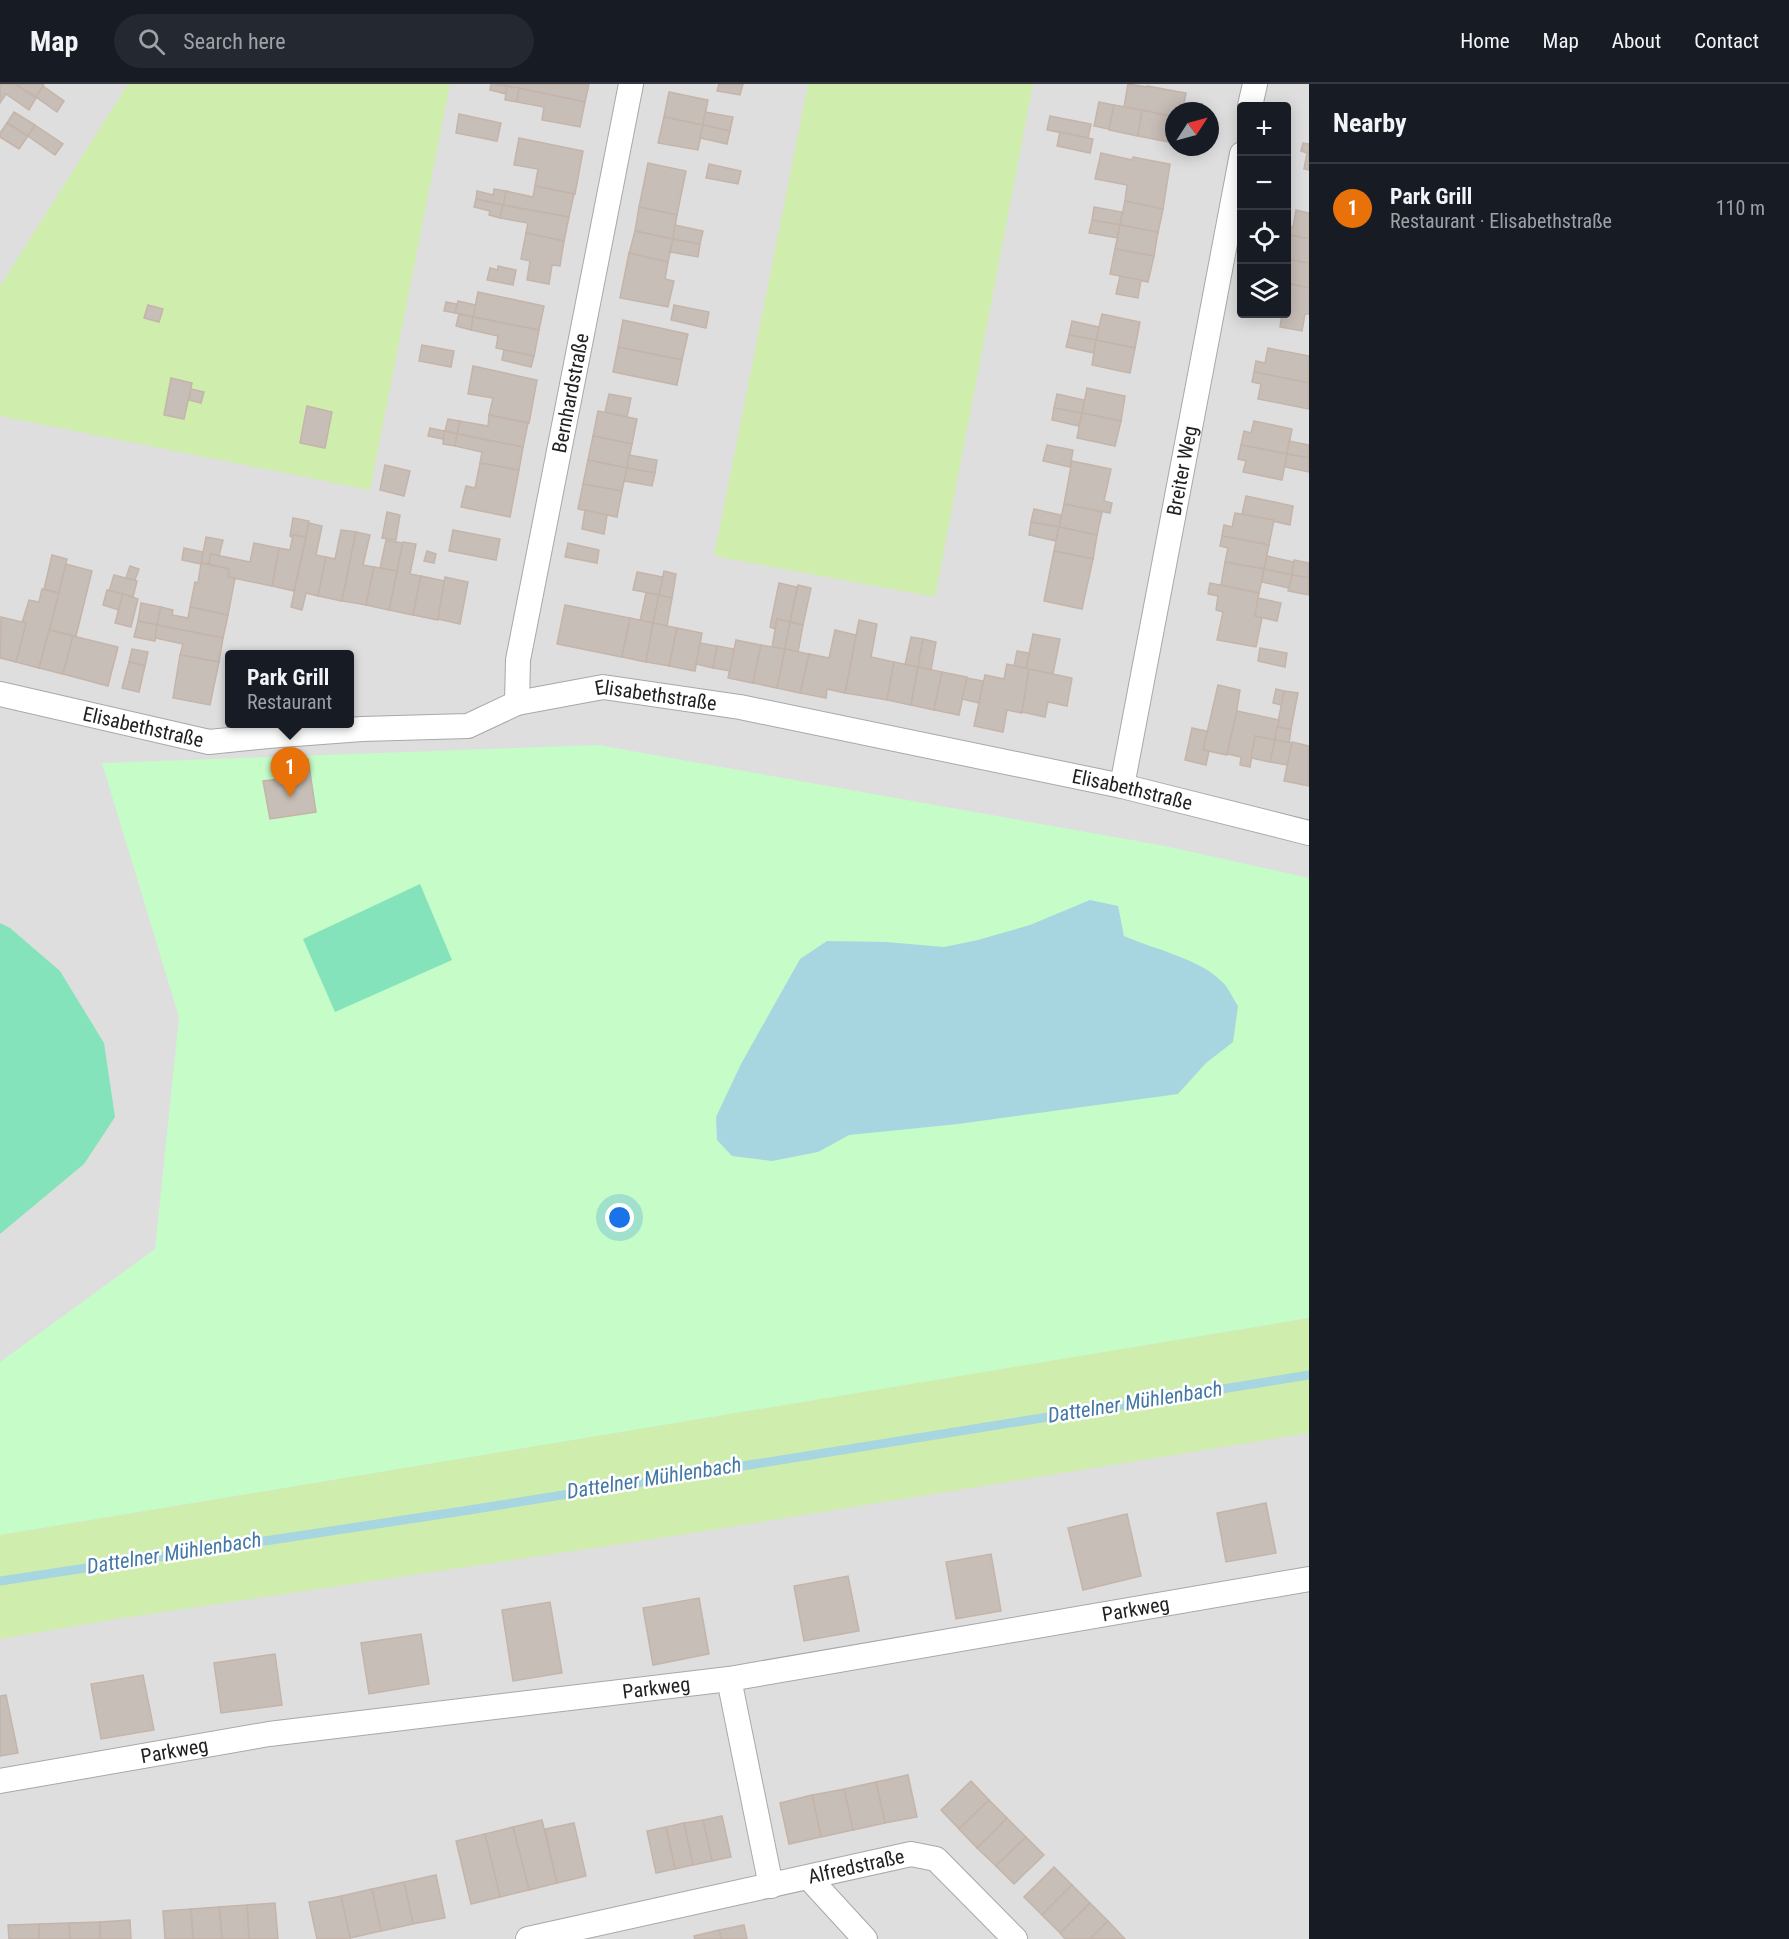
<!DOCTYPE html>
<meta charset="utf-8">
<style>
:root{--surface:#171b24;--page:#242831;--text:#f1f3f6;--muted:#9ea1a6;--line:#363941;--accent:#0b8043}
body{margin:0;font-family:"Roboto Condensed",sans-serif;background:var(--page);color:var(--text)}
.controls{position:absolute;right:18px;top:18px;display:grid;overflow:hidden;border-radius:6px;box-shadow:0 3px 15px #0003}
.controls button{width:54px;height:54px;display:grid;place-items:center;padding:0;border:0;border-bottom:2px solid var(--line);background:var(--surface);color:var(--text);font:30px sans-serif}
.compass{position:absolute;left:1165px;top:18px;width:54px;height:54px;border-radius:50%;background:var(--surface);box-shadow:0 3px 15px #0003;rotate:54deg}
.you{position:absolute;left:620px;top:1134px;width:21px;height:21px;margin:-15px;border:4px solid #fff;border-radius:50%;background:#1a73e8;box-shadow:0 0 0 9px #1a73e833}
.badge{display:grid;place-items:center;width:39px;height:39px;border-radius:50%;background:var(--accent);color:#fff;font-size:20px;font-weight:700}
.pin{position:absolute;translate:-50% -50px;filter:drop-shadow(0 2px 3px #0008)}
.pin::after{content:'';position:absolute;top:32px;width:21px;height:18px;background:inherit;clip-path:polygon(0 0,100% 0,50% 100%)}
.popup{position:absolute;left:225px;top:566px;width:129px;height:78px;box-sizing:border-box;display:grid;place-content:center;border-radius:6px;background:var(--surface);filter:drop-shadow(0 2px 4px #0005);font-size:20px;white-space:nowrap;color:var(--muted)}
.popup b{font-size:22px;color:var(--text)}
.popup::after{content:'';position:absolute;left:50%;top:100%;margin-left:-12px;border:12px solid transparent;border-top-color:var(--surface)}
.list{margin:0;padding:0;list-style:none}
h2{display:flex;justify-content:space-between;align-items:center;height:78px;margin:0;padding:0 24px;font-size:26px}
h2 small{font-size:20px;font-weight:400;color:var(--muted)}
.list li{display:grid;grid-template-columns:39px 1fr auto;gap:18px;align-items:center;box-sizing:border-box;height:90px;padding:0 24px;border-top:2px solid var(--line)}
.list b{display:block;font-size:22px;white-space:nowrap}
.list p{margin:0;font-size:20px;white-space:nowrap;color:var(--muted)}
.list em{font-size:20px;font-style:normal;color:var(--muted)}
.icon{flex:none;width:33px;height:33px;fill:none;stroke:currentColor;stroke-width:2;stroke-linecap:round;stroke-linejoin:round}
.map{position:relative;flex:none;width:1309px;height:1855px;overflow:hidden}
header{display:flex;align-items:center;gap:36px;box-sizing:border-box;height:84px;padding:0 30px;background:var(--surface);border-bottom:2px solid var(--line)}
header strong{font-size:28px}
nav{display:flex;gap:33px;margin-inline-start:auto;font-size:21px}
.search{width:420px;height:54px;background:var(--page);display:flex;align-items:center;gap:15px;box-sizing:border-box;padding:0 21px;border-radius:33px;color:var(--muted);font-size:22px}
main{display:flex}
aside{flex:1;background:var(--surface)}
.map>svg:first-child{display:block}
</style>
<header>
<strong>Map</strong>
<div class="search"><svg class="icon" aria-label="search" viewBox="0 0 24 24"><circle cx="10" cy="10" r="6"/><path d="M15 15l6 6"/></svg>Search here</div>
<nav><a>Home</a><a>Map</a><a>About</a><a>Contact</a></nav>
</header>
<main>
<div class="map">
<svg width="1309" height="1855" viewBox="0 0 1309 1855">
<rect width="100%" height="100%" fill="#f2eee8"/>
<path fill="#dfdede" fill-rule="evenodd" d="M0 0H1309V1855H0ZM1242 22H1286V230H1242ZM1174 27H1210V63H1174ZM230 570H350V640H230Z"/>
<g fill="#cfedad">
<polygon points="128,0 450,0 370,406 0,332 0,202"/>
<polygon points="808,0 1033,0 935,513 714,472"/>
<polygon points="1309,1234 1309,1349 674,1452 116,1535 0,1555 0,1451"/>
</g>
<polygon fill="#c5fcc8" points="598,661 1165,762 1309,794 1309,1234 0,1451 0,1278 155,1165 179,933 102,679"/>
<g fill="#84e3bb">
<polygon points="420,800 452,876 335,928 303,855"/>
<polygon points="0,839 10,844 60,887 104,959 115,1033 84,1080 0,1150"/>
</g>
<path fill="#a7d6e0" d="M1090 816 1118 822 1124 852C1155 866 1204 875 1226 902 1230 908 1234 916 1238 922L1233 958 1206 979 1178 1010 958 1040 849 1051 818 1068 772 1077 732 1072 717 1056 716 1033 741 980 800 875 827 857 886 858 944 863 978 856 1030 841Z"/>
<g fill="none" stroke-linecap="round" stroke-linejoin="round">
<polyline stroke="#a7d6e0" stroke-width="9" points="0,1497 463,1427 1309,1291"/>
</g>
<g fill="#c7beb7" stroke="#c4b4a9" stroke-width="1.5">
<polygon points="0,0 15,0 36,14 29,26 6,10 0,19"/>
<polygon points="15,0 44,0 36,13"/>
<polygon points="491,0 507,2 506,10 490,6"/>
<polygon points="496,0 589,0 585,18"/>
<polygon points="719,0 743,0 740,11 717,7"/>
<polygon points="1128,0 1147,3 1147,2 1186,9 1183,24 1187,25 1187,27 1174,27 1174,33 1124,23"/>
<polygon points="43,2 64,17 57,28 36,13"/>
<polygon points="507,2 519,4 517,18 505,16"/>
<polygon points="519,4 585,18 580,43 542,36 544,23 517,18"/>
<polygon points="669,8 708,16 703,41 664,33"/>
<polygon points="1099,18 1114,21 1109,45 1094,42"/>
<polygon points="1114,21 1142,26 1138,52 1109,46"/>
<polygon points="1142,26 1174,33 1174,59 1138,52"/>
<polygon points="14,28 35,41 28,52 7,39"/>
<polygon points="705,28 733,33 730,47 703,41"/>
<polygon points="459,30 501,39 497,57 456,49"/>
<polygon points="1050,32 1091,40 1088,54 1047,46"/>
<polygon points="664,33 703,41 698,66 658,59"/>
<polygon points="7,39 28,52 19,65 0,53 0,49"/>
<polygon points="35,41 63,60 55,71 28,52"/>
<polygon points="703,41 730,47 727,60 700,54"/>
<polygon points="1060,48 1093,55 1090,69 1057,62"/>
<polygon points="519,54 583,67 575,110 535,102 538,85 514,81"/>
<polygon points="1303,59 1309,60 1309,86 1304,85 1307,69 1301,67"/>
<polygon points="1101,69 1132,76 1133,73 1170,80 1163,125 1125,117 1127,101 1095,95"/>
<polygon points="648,79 686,87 677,131 639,123"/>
<polygon points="709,80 741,87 738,100 706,94"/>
<polygon points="535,102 574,110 569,133 503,121 506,107 533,113"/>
<polygon points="494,105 506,107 503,121 476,115 477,107 493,111"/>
<polygon points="476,115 503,121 500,134 489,131 490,127 474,123"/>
<polygon points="1125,117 1163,125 1158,149 1120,141"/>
<polygon points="503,121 569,133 564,157 526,149 528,139 500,134"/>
<polygon points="639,123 677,131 673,155 635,147"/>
<polygon points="1094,123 1122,128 1120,141 1092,136"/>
<polygon points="1296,126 1309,129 1309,155 1286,150 1286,142 1293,143"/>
<polygon points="1092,136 1120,141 1117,154 1089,149"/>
<polygon points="675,141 703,147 700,160 673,155"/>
<polygon points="1120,141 1158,148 1154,172 1115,165"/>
<polygon points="635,147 673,155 668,178 629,170"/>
<polygon points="526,149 564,157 560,182 552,181 549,200 527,196 530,177 521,175"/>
<polygon points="1286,150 1309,155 1309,179 1286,175 1289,160 1286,160"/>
<polygon points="673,155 700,160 698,173 670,168"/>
<polygon points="1115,165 1154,172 1148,198 1110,190"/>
<polygon points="629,169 668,178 665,195 674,197 668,223 620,214"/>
<polygon points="1286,175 1309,179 1309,204 1286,199"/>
<polygon points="498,182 516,186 513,201 487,196 490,184 498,186"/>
<polygon points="1120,192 1141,196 1138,214 1116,210"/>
<polygon points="1286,199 1309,204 1309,230 1305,230 1302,247 1280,243 1282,230 1286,230"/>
<polygon points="478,208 544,222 539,246 473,233"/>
<polygon points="458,217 476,221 473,233 455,229"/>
<polygon points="446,218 457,220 455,229 444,227"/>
<polygon points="148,221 163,225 159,238 144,234"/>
<polygon points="674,221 709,228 706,244 671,236"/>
<polygon points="459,230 473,233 471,246 456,242"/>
<polygon points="1102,230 1140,238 1135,264 1096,256"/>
<polygon points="473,233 539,246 534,272 496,264 498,252 471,246"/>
<polygon points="623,236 688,250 682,276 618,263"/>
<polygon points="1072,237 1099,243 1096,256 1069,251"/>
<polygon points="1069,251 1096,256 1094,269 1066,263"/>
<polygon points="1096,256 1135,264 1130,289 1092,281"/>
<polygon points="422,261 454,267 451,283 419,277"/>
<polygon points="618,263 682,276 677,301 613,288"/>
<polygon points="1268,264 1309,272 1309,299 1254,288 1256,277 1265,279"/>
<polygon points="504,266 534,272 531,283 502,276"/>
<polygon points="473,282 537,296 529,339 489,331 493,314 468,310"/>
<polygon points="1254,288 1309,299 1309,325 1258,315 1261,300 1252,298"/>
<polygon points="171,294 192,299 184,335 164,331"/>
<polygon points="1087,304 1125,312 1121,337 1082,329"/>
<polygon points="191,305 204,308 201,319 189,316"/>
<polygon points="609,310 631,314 627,333 605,328"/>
<polygon points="1057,310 1084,316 1082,329 1054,324"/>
<polygon points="307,322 332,328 325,364 300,359"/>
<polygon points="1054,324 1082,329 1079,342 1052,336"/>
<polygon points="598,327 637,335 632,360 593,352"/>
<polygon points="1082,329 1121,337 1115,362 1077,354"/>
<polygon points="489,331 528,339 523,363 457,350 460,337 488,342"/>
<polygon points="448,335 460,337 457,350 445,347"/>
<polygon points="1254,337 1292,345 1287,370 1241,361 1244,347 1251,349"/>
<polygon points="430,344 444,347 443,355 428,352"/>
<polygon points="444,347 457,350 455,362 443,360"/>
<polygon points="457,350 523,363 519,386 480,379 482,368 455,362"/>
<polygon points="593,352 632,360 627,384 588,376"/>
<polygon points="1289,357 1309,361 1309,374 1287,370"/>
<polygon points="1047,361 1073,366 1070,383 1043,377"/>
<polygon points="1241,361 1287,370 1282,396 1243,388 1246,377 1238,375"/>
<polygon points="1287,370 1309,374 1309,388 1285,383"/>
<polygon points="629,371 657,376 655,389 627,384"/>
<polygon points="588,376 627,384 622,407 583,400"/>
<polygon points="1072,377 1111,385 1104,417 1112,419 1110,429 1064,420"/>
<polygon points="480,379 519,386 510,433 461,423 466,402 475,404"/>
<polygon points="385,381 410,387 404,412 380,406"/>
<polygon points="627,384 655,389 652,402 624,397"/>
<polygon points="583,400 622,407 617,433 578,425"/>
<polygon points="1246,412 1293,422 1290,441 1242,430"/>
<polygon points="1064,420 1102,428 1097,451 1059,443"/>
<polygon points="1034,425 1061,431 1059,443 1031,438"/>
<polygon points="585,426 607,431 604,450 582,445"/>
<polygon points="387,428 400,431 396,456 382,454"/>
<polygon points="1235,429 1274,436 1269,461 1222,452 1224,441 1232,443"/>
<polygon points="293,434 309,437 306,453 293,451 292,453 290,452"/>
<polygon points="1031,438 1059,443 1056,457 1029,451"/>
<polygon points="309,439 322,442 316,471 326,473 318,512 306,509 302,526 291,523"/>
<polygon points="1059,443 1097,451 1093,475 1054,467"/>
<polygon points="341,446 356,448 342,517 318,512 326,473 335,475"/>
<polygon points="453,446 500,455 496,476 449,467"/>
<polygon points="356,448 370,451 363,481 374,483 366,521 342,517"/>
<polygon points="293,451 306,453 294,507 272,502 279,464 290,466"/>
<polygon points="1222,452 1269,461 1264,485 1225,478 1228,464 1220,462"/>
<polygon points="206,453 223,456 219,472 211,470 209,480 201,479"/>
<polygon points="386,456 403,459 397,487 380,484"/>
<polygon points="403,458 416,460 410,490 421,492 413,531 389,526"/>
<polygon points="254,459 279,464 272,502 228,493 229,485 209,480 211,470 250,478"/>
<polygon points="568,459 599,466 597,479 565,473"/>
<polygon points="184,464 203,468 201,480 182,476"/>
<polygon points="427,467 436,470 434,479 424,477"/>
<polygon points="1054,467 1093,475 1082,525 1044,517"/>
<polygon points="52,471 67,475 59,509 44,505"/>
<polygon points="1267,472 1294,478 1292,491 1264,485"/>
<polygon points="1294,476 1309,479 1309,494 1292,491"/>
<polygon points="1225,478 1264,485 1259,509 1221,501"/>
<polygon points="201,479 229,485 228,493 235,494 228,531 190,523 195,498 198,499"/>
<polygon points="66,480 92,487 76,552 49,546"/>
<polygon points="130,482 139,485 135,496 126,494"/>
<polygon points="374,483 397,487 389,526 366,521"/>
<polygon points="1264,485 1292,491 1289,504 1262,498"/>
<polygon points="664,487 676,490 672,514 659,511"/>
<polygon points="637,488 663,493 659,511 633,506"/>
<polygon points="114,491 137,497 133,513 109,507"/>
<polygon points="1292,491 1309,494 1309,511 1288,507"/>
<polygon points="421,492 445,497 438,536 413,531"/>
<polygon points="445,493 468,498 460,540 438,535"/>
<polygon points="779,499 797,503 790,538 777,535 775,545 770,543"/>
<polygon points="1210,499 1259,509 1255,532 1262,534 1256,563 1217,556 1223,528 1216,526 1218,512 1208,510"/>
<polygon points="798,501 811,504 803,541 790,538"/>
<polygon points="42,505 59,509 39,584 16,578 26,539 22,539 29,516 39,518"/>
<polygon points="107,506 123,510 119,526 103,521"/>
<polygon points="646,509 659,511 653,539 640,537"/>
<polygon points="123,510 138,515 131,543 115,539"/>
<polygon points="659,511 672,514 667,542 653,539"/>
<polygon points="1258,514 1281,519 1277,537 1255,532"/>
<polygon points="141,519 161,523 157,541 138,537"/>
<polygon points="565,521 630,534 622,573 557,560"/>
<polygon points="161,523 173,526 172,531 188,534 190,523 228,531 223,554 157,541"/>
<polygon points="1,533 26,539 16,578 0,574"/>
<polygon points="630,534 653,539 646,578 622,573"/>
<polygon points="777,535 790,538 785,565 772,563"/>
<polygon points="859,536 877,540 871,573 894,578 887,616 845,609"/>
<polygon points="138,537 157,541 155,557 134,553"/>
<polygon points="790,538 803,541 798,568 785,565"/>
<polygon points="653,539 677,544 669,582 646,578"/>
<polygon points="157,541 223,554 219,578 180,571 183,560 155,554"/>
<polygon points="677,544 702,549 695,587 669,582"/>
<polygon points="49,546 73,552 63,590 39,584"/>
<polygon points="835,546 856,551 845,609 827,605 826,614 800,609 809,570 829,574"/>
<polygon points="1033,550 1060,555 1053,590 1026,585"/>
<polygon points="73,552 118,563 108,602 63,590"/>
<polygon points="911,553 923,555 918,583 905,581"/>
<polygon points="923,555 936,558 931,586 918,583"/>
<polygon points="736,556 761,561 753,599 728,594"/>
<polygon points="700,559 717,562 713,584 696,580"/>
<polygon points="761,561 785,565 777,604 753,599"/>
<polygon points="717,562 734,565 730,587 713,584"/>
<polygon points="1260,564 1287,569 1285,583 1258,577"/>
<polygon points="132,565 148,568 145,582 129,578"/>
<polygon points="785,565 809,570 800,609 777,604"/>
<polygon points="1017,567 1029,569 1026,585 1014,582"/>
<polygon points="180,571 219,578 210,621 173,614"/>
<polygon points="129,578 145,582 139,608 122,604"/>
<polygon points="894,578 918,583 911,621 887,616"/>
<polygon points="1007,580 1029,585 1022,629 1007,626 1003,648 974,642 985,591 1004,595"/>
<polygon points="918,583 942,588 934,626 911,621"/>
<polygon points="1029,585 1072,594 1067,622 1048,618 1045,633 1022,628"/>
<polygon points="942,588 967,593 959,631 934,626"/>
<polygon points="967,594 983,597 979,619 962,615"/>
<polygon points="1218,601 1240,606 1233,649 1232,648 1227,671 1203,666"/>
<polygon points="1276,605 1284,607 1282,621 1273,619"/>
<polygon points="1284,607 1298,609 1291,645 1277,643"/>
<polygon points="1237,627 1279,636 1275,656 1255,652 1250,683 1240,681 1241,673 1227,670"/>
<polygon points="1277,643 1291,646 1289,659 1275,656"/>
<polygon points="1192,644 1207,647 1203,666 1209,667 1206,681 1185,676"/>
<polygon points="1255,652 1275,656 1270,678 1251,674"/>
<polygon points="1275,656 1292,659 1287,681 1270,678"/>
<polygon points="1292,658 1309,662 1309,702 1284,697"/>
<polygon points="308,675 316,728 270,735 263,697 281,695 279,680"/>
<polygon points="1266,1419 1276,1469 1226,1478 1217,1429"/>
<polygon points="1127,1430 1141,1492 1083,1506 1068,1444"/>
<polygon points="991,1470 1001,1527 956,1535 946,1478"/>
<polygon points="848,1492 859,1547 804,1557 794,1502"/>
<polygon points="699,1514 709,1570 653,1581 643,1524"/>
<polygon points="550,1518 562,1589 513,1597 502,1526"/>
<polygon points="421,1550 429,1600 369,1610 361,1559"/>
<polygon points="275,1570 282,1621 221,1629 214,1579"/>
<polygon points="143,1591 154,1646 101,1655 91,1600"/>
<polygon points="6,1611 18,1669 0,1672 0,1612"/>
<polygon points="908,1691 917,1733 885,1739 876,1698"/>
<polygon points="971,1697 989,1716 959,1745 941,1726"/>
<polygon points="876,1698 885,1739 853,1746 844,1705"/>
<polygon points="844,1705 853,1746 821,1753 812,1711"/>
<polygon points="812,1711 821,1753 789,1760 780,1719"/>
<polygon points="989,1716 1007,1734 977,1764 959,1745"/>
<polygon points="722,1732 731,1773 712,1777 703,1736"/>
<polygon points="1007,1734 1026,1753 996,1782 977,1764"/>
<polygon points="542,1736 557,1799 529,1806 513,1743"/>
<polygon points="703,1736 712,1777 693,1781 684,1739"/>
<polygon points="574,1739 586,1792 557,1799 545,1745"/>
<polygon points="684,1739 693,1781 675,1785 666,1743"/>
<polygon points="513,1743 529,1806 500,1813 485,1750"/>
<polygon points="666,1743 675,1785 656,1789 647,1747"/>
<polygon points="485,1750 500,1813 471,1820 456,1757"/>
<polygon points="1026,1753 1044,1771 1014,1800 996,1782"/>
<polygon points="1054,1783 1072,1801 1042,1831 1024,1813"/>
<polygon points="436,1791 445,1834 413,1840 404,1798"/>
<polygon points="404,1798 413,1840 381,1847 372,1805"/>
<polygon points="1072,1801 1090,1819 1060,1849 1042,1831"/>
<polygon points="372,1805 381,1847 350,1854 341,1812"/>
<polygon points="341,1812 350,1854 317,1855 309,1818"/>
<polygon points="275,1819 278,1855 249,1855 247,1821"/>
<polygon points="1090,1819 1108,1837 1090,1855 1065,1855 1060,1849"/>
<polygon points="247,1821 249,1855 222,1855 219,1823"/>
<polygon points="219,1823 222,1855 193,1855 191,1825"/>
<polygon points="191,1825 193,1855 165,1855 163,1827"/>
<polygon points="130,1836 131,1855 100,1855 100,1838"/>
<polygon points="1108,1837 1125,1855 1090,1855"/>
<polygon points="100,1838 100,1855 70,1855 69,1839"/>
<polygon points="69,1839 70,1855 39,1855 39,1840"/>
<polygon points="39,1840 39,1855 9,1855 8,1841"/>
<polygon points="744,1841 747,1855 721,1855 719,1846"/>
<polygon points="719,1846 721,1855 695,1855 694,1852"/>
</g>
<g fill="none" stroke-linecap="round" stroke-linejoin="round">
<defs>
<g id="minor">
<polyline points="1250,22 1255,0"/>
<path id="s1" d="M0 610 209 658 268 652 362 645 468 642 517 619 603 603 740 623 1122 702 1309 749"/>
<path id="s2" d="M517 619 518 576 631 0"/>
<path id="s3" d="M1122 702 1242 70"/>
<polyline points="729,1595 771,1802"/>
<path id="s4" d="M0 1697 269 1650 729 1595 1309 1495"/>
<polyline points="809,1794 865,1855"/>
<path id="s5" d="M528 1855 911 1770 936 1775 1015 1855"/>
</g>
</defs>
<use href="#minor" stroke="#a8a8a8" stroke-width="26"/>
<use href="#minor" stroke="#fff" stroke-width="24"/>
</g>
<g text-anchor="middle" stroke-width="5" stroke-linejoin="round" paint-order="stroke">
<g font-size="20" fill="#212121" stroke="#fff">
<text dy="7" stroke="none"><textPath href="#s2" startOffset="315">Bernhardstraße</textPath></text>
<text dy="7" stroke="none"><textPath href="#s3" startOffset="321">Breiter Weg</textPath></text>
<text dy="7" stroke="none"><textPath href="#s1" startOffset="669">Elisabethstraße</textPath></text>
<text dy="7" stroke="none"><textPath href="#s1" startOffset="147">Elisabethstraße</textPath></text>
<text dy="7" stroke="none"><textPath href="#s1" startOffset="1155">Elisabethstraße</textPath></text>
<text dy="7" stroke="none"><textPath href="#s4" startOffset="1149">Parkweg</textPath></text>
<text dy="7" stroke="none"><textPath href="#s4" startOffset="663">Parkweg</textPath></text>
<text dy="7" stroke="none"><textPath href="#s4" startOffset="177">Parkweg</textPath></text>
<text dy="7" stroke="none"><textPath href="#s5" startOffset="336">Alfredstraße</textPath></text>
</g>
<g font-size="21" font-style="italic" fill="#4378a6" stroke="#fff">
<text transform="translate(1135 1318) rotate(-9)" y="7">Dattelner Mühlenbach</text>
<text transform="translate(654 1394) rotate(-9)" y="7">Dattelner Mühlenbach</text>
<text transform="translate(174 1469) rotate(-9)" y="7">Dattelner Mühlenbach</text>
</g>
</g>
</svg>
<div class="controls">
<button>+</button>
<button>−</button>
<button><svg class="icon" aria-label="locate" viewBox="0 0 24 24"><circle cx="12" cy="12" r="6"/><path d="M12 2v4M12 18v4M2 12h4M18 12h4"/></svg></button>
<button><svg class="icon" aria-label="layers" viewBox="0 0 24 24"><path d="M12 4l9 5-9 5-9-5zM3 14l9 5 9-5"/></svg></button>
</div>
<svg class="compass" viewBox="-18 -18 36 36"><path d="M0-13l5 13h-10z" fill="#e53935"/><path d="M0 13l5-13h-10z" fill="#9ea1a6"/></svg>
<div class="you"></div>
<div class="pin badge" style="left:290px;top:713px;background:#e8710a">1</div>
<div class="popup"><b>Park Grill</b>Restaurant</div>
</div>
<aside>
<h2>Nearby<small></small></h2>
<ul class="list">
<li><span class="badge" style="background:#e8710a">1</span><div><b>Park Grill</b><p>Restaurant · Elisabethstraße</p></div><em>110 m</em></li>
</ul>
</aside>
</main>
